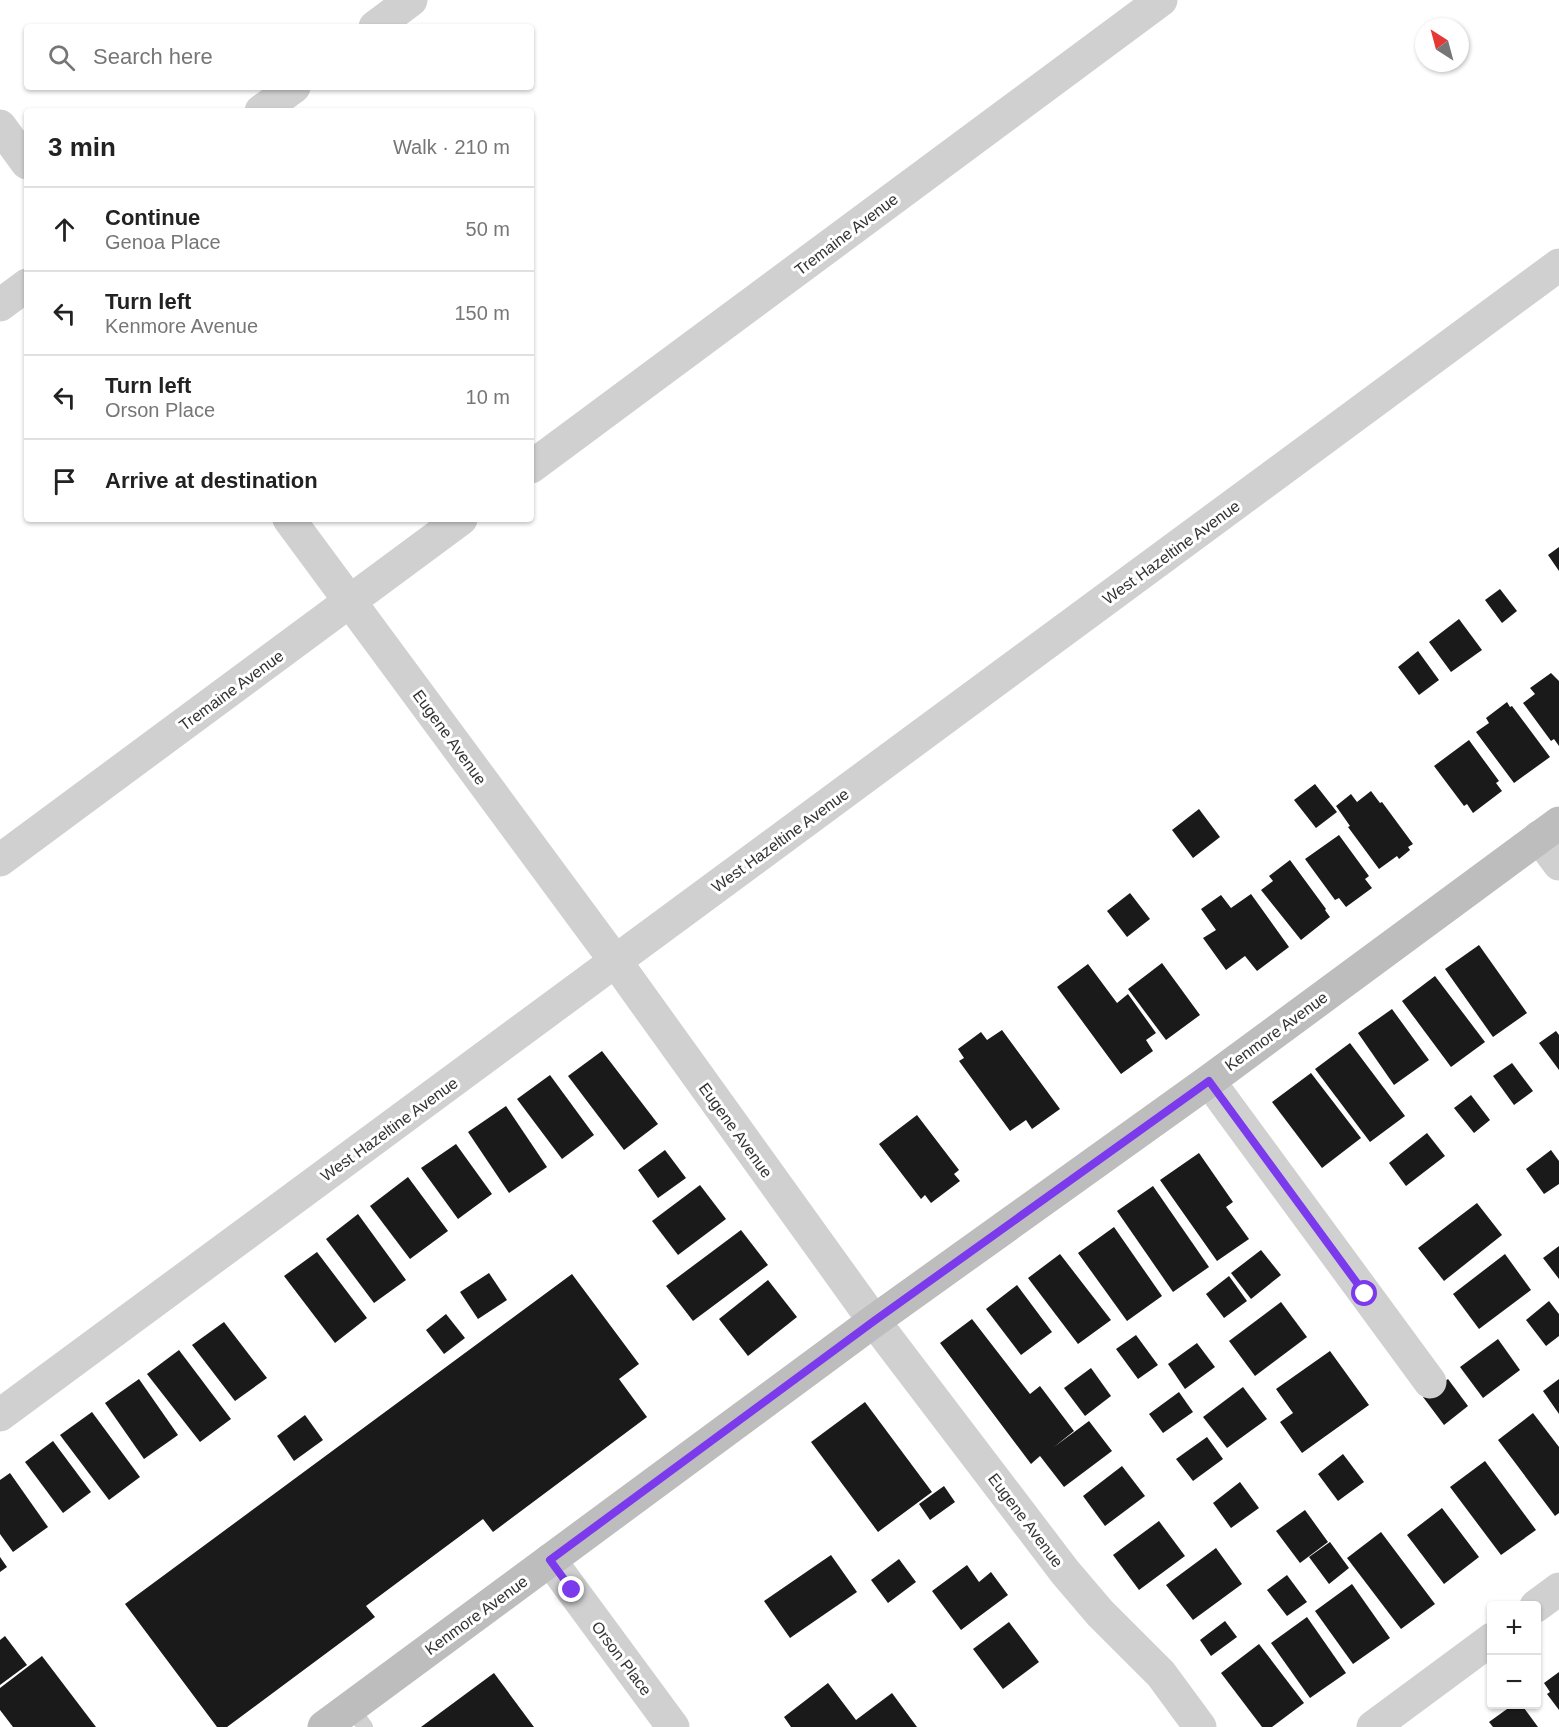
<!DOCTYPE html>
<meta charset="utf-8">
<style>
:root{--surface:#fff;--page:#f2f2f2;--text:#222;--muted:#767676;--line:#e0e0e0}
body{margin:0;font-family:Arial,sans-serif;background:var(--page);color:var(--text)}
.controls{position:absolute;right:18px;bottom:18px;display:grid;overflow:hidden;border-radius:6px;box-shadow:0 2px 4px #0004}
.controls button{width:54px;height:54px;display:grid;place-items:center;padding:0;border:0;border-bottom:2px solid var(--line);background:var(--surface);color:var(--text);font:30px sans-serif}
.compass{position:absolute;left:1415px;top:18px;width:54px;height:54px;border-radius:50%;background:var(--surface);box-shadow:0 2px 4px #0004;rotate:324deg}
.stop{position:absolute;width:18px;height:18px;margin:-14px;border:4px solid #7c3aed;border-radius:50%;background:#fff}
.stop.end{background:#7c3aed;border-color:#fff;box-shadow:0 2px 6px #0008}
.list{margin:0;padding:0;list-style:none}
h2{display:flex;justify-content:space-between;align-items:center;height:78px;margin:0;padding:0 24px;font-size:26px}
h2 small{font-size:20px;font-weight:400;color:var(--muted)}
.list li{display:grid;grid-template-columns:39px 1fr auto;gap:18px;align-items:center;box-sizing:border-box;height:84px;padding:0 24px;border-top:2px solid var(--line)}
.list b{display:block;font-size:22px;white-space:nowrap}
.list p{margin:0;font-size:20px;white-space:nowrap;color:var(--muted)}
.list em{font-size:20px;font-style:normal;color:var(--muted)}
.icon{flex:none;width:33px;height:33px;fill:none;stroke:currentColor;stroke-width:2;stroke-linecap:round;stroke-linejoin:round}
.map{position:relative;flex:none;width:1559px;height:1727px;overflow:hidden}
.search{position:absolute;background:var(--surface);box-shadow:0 2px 4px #0004;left:24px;top:24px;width:510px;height:66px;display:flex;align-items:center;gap:15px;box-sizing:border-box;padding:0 21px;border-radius:6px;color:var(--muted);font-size:22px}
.panel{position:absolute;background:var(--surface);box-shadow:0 2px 4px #0004;left:24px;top:108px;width:510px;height:414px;border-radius:6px}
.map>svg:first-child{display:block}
</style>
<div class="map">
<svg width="1559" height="1727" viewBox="0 0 1559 1727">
<rect width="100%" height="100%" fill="#fff"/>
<g fill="#1a1a1a">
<polygon points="1559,547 1559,571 1548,555"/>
<polygon points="1500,589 1517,611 1502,623 1485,600"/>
<polygon points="1459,619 1482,650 1451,672 1429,642"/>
<polygon points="1418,651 1439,680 1419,695 1398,667"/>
<polygon points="1551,673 1559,681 1559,746 1554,739 1551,741 1523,703 1535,694 1530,688"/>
<polygon points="1507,702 1510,707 1512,706 1550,757 1514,783 1476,732 1489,723 1486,718"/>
<polygon points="1469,740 1499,781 1496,783 1502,791 1473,813 1467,804 1464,806 1434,766"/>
<polygon points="1315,784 1337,812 1316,828 1294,800"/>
<polygon points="1371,791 1380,803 1382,802 1413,844 1408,847 1410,850 1399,859 1397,856 1379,869 1348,827 1350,826 1336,806 1351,794 1357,802"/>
<polygon points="1199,809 1220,837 1193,858 1172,830"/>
<polygon points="1339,835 1369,876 1365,879 1372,888 1346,907 1339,898 1335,900 1305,859"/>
<polygon points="1290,860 1326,909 1325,910 1330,917 1301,940 1261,890 1273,881 1269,876"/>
<polygon points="1130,893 1150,919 1127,937 1107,911"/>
<polygon points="1251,894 1289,947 1257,971 1245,956 1226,970 1203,938 1216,930 1201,909 1221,895 1231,908"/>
<polygon points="1479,945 1527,1013 1493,1037 1445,969"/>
<polygon points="1162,963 1200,1015 1166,1040 1128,989"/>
<polygon points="1088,964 1117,1003 1128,994 1156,1033 1146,1040 1153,1051 1121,1074 1057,987"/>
<polygon points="1435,976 1485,1042 1451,1067 1402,1001"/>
<polygon points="1392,1009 1429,1060 1394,1085 1358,1033"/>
<polygon points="1002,1030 1060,1109 1032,1129 1026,1120 1010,1131 959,1061 964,1058 958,1049 981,1032 987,1040"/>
<polygon points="1556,1031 1559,1035 1559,1070 1539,1043"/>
<polygon points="1350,1043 1405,1116 1370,1142 1315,1069"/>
<polygon points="602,1051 658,1124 624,1150 568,1076"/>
<polygon points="1512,1063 1533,1091 1514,1105 1493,1076"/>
<polygon points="1311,1073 1361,1138 1322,1168 1272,1102"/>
<polygon points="550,1075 594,1135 562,1159 517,1099"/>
<polygon points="1471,1095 1490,1120 1474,1133 1454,1108"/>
<polygon points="506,1106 547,1167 509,1193 468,1132"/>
<polygon points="917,1115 959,1170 954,1174 960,1181 931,1203 925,1195 921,1199 879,1144"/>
<polygon points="1427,1133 1445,1156 1406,1186 1389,1163"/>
<polygon points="456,1144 492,1194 458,1219 421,1168"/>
<polygon points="665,1150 686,1178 658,1198 638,1170"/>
<polygon points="1551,1150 1559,1161 1559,1184 1544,1194 1526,1169"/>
<polygon points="1199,1153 1233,1202 1226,1207 1249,1239 1217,1261 1160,1180"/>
<polygon points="408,1177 448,1231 410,1259 370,1206"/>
<polygon points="700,1185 726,1219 678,1255 652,1221"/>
<polygon points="1153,1186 1209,1267 1173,1292 1117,1211"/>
<polygon points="1477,1203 1502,1235 1444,1281 1418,1248"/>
<polygon points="358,1214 406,1280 374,1303 326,1239"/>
<polygon points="1114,1227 1162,1296 1127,1321 1078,1253"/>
<polygon points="741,1230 768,1265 693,1321 666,1286"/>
<polygon points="1559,1246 1559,1279 1543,1258"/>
<polygon points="1261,1250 1281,1275 1251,1299 1231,1273"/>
<polygon points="317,1252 367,1318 335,1343 284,1276"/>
<polygon points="1060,1254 1111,1320 1078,1344 1028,1278"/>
<polygon points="1505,1254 1531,1290 1479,1329 1453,1294"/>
<polygon points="489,1273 507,1300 478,1319 460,1292"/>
<polygon points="572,1274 639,1364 619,1379 647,1417 493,1532 483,1519 366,1606 375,1617 227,1727 217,1727 125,1604"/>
<polygon points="1229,1276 1247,1301 1224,1318 1206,1294"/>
<polygon points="768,1280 797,1317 748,1356 719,1319"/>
<polygon points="1017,1285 1052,1332 1021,1355 986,1309"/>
<polygon points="1549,1301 1559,1314 1559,1336 1546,1346 1526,1320"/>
<polygon points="1281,1302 1307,1337 1255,1376 1229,1341"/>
<polygon points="446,1314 465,1338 444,1354 426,1330"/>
<polygon points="972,1319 1030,1394 1040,1386 1074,1431 1054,1447 1089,1421 1112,1451 1064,1487 1040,1456 1031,1464 940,1343"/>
<polygon points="224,1322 267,1378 235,1401 192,1345"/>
<polygon points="1136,1335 1158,1365 1138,1379 1116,1349"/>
<polygon points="1498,1339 1520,1370 1483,1398 1460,1367"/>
<polygon points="1197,1343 1215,1367 1185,1389 1168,1364"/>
<polygon points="179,1350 231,1419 200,1442 147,1374"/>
<polygon points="1330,1351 1369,1405 1302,1453 1280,1422 1293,1413 1276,1389"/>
<polygon points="1091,1368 1111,1396 1085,1416 1064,1388"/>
<polygon points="139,1379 178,1435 144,1459 105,1403"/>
<polygon points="1448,1379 1468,1406 1444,1425 1423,1397"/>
<polygon points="1559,1379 1559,1414 1543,1391"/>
<polygon points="1243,1387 1267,1419 1227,1448 1203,1417"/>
<polygon points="1179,1392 1193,1412 1163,1433 1149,1414"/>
<polygon points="865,1402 932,1492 878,1532 811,1442"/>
<polygon points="92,1412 140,1477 109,1500 60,1435"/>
<polygon points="1533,1413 1559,1447 1559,1513 1555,1516 1498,1440"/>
<polygon points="305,1415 323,1440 294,1461 277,1436"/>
<polygon points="1207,1437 1223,1459 1193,1481 1176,1459"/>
<polygon points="53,1441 91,1492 63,1513 25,1462"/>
<polygon points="1343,1454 1364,1482 1338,1501 1318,1474"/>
<polygon points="1485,1461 1536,1530 1501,1555 1450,1487"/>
<polygon points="1122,1466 1145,1496 1105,1526 1083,1496"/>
<polygon points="10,1473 48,1527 13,1552 0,1534 0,1480"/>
<polygon points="1240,1482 1259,1508 1231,1528 1213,1503"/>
<polygon points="944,1486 955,1502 930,1520 919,1504"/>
<polygon points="1442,1508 1479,1557 1444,1584 1407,1535"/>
<polygon points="1305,1510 1328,1542 1300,1563 1276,1531"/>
<polygon points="1159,1521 1185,1556 1139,1590 1113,1555"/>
<polygon points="1381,1532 1435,1604 1401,1629 1347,1558"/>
<polygon points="1330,1542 1349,1568 1329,1584 1309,1557"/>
<polygon points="1216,1548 1242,1584 1193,1620 1166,1585"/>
<polygon points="831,1555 857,1592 790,1638 764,1601"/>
<polygon points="0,1557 7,1567 0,1572"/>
<polygon points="899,1559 916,1582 888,1603 871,1580"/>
<polygon points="967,1565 979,1582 991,1572 1008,1595 961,1630 932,1591"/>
<polygon points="1287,1575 1307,1602 1287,1616 1267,1590"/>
<polygon points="1352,1584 1390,1638 1353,1664 1315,1611"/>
<polygon points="1307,1617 1346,1673 1310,1698 1271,1643"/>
<polygon points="1225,1621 1237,1637 1211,1656 1200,1640"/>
<polygon points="1009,1622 1039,1662 1003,1689 973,1649"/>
<polygon points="5,1636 27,1665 0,1685 0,1640"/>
<polygon points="1259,1644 1304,1703 1272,1727 1262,1727 1221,1673"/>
<polygon points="42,1656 96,1727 13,1727 0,1710 0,1688"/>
<polygon points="1559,1672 1559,1710 1547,1694 1550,1692 1544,1683"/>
<polygon points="494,1673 534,1727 421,1727"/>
<polygon points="828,1683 856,1720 892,1693 917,1727 791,1727 784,1717"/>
<polygon points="1514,1704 1521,1704 1538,1727 1493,1727 1489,1722"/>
</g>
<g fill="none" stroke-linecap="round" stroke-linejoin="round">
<polyline stroke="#d0d0d0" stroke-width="16" points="351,1707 365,1727"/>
<g stroke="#d0d0d0" stroke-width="33">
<polyline points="375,27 411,0"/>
<polyline points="261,111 294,87"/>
<polyline points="0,126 27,163"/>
<polyline points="0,305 27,285"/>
<polyline points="531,467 1161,0"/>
<polyline points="289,519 616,962 874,1321 1065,1572 1100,1613 1161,1674 1200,1727"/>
<polyline points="1539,837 1559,864"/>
<polyline points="0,860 461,519"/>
<polyline points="1209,1081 1430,1382"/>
<polyline points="0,1415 1559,265"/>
<polyline points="550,1560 673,1727"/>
<polyline points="1536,1606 1559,1589"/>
<polyline points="1373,1727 1492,1639"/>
</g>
<polyline stroke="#bdbdbd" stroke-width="33" points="324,1727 874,1321 1209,1081 1559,823"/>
</g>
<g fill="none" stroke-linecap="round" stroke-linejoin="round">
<polyline stroke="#7c3aed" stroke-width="8" points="572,1590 550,1560 874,1321 1209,1081 1365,1294"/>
</g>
<g text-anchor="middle" stroke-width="6" stroke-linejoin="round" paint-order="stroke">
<g font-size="16" fill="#333" stroke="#fff">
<text transform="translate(846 234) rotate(-37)" y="6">Tremaine Avenue</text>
<text transform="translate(1171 552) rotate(-36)" y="6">West Hazeltine Avenue</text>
<text transform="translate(231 690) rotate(-36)" y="6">Tremaine Avenue</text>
<text transform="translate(450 737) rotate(54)" y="6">Eugene Avenue</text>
<text transform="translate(780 840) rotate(-36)" y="6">West Hazeltine Avenue</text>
<text transform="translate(1276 1031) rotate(-36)" y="6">Kenmore Avenue</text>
<text transform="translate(389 1129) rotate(-36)" y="6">West Hazeltine Avenue</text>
<text transform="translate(736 1130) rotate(54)" y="6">Eugene Avenue</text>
<text transform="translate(1026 1520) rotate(53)" y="6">Eugene Avenue</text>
<text transform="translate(476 1615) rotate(-36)" y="6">Kenmore Avenue</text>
<text transform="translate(622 1658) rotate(53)" y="6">Orson Place</text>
</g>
</g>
</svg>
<div class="controls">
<button>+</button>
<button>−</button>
</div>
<svg class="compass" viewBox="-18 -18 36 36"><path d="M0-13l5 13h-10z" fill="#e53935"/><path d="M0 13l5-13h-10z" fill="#767676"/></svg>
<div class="stop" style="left:1365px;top:1294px"></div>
<div class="stop end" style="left:572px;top:1590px"></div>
<div class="search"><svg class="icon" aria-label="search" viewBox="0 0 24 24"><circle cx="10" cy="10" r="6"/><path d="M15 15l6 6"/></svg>Search here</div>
<section class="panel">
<h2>3 min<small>Walk · 210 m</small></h2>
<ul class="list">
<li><svg class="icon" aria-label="ahead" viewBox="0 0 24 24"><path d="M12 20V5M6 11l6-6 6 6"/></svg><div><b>Continue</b><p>Genoa Place</p></div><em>50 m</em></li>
<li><svg class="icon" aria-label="left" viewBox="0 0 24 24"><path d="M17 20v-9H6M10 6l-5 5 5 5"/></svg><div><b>Turn left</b><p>Kenmore Avenue</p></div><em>150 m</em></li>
<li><svg class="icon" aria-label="left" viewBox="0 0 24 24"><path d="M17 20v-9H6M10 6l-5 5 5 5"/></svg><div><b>Turn left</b><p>Orson Place</p></div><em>10 m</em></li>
<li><svg class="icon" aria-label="arrive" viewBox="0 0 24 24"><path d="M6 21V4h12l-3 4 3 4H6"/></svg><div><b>Arrive at destination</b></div></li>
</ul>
</section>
</div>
